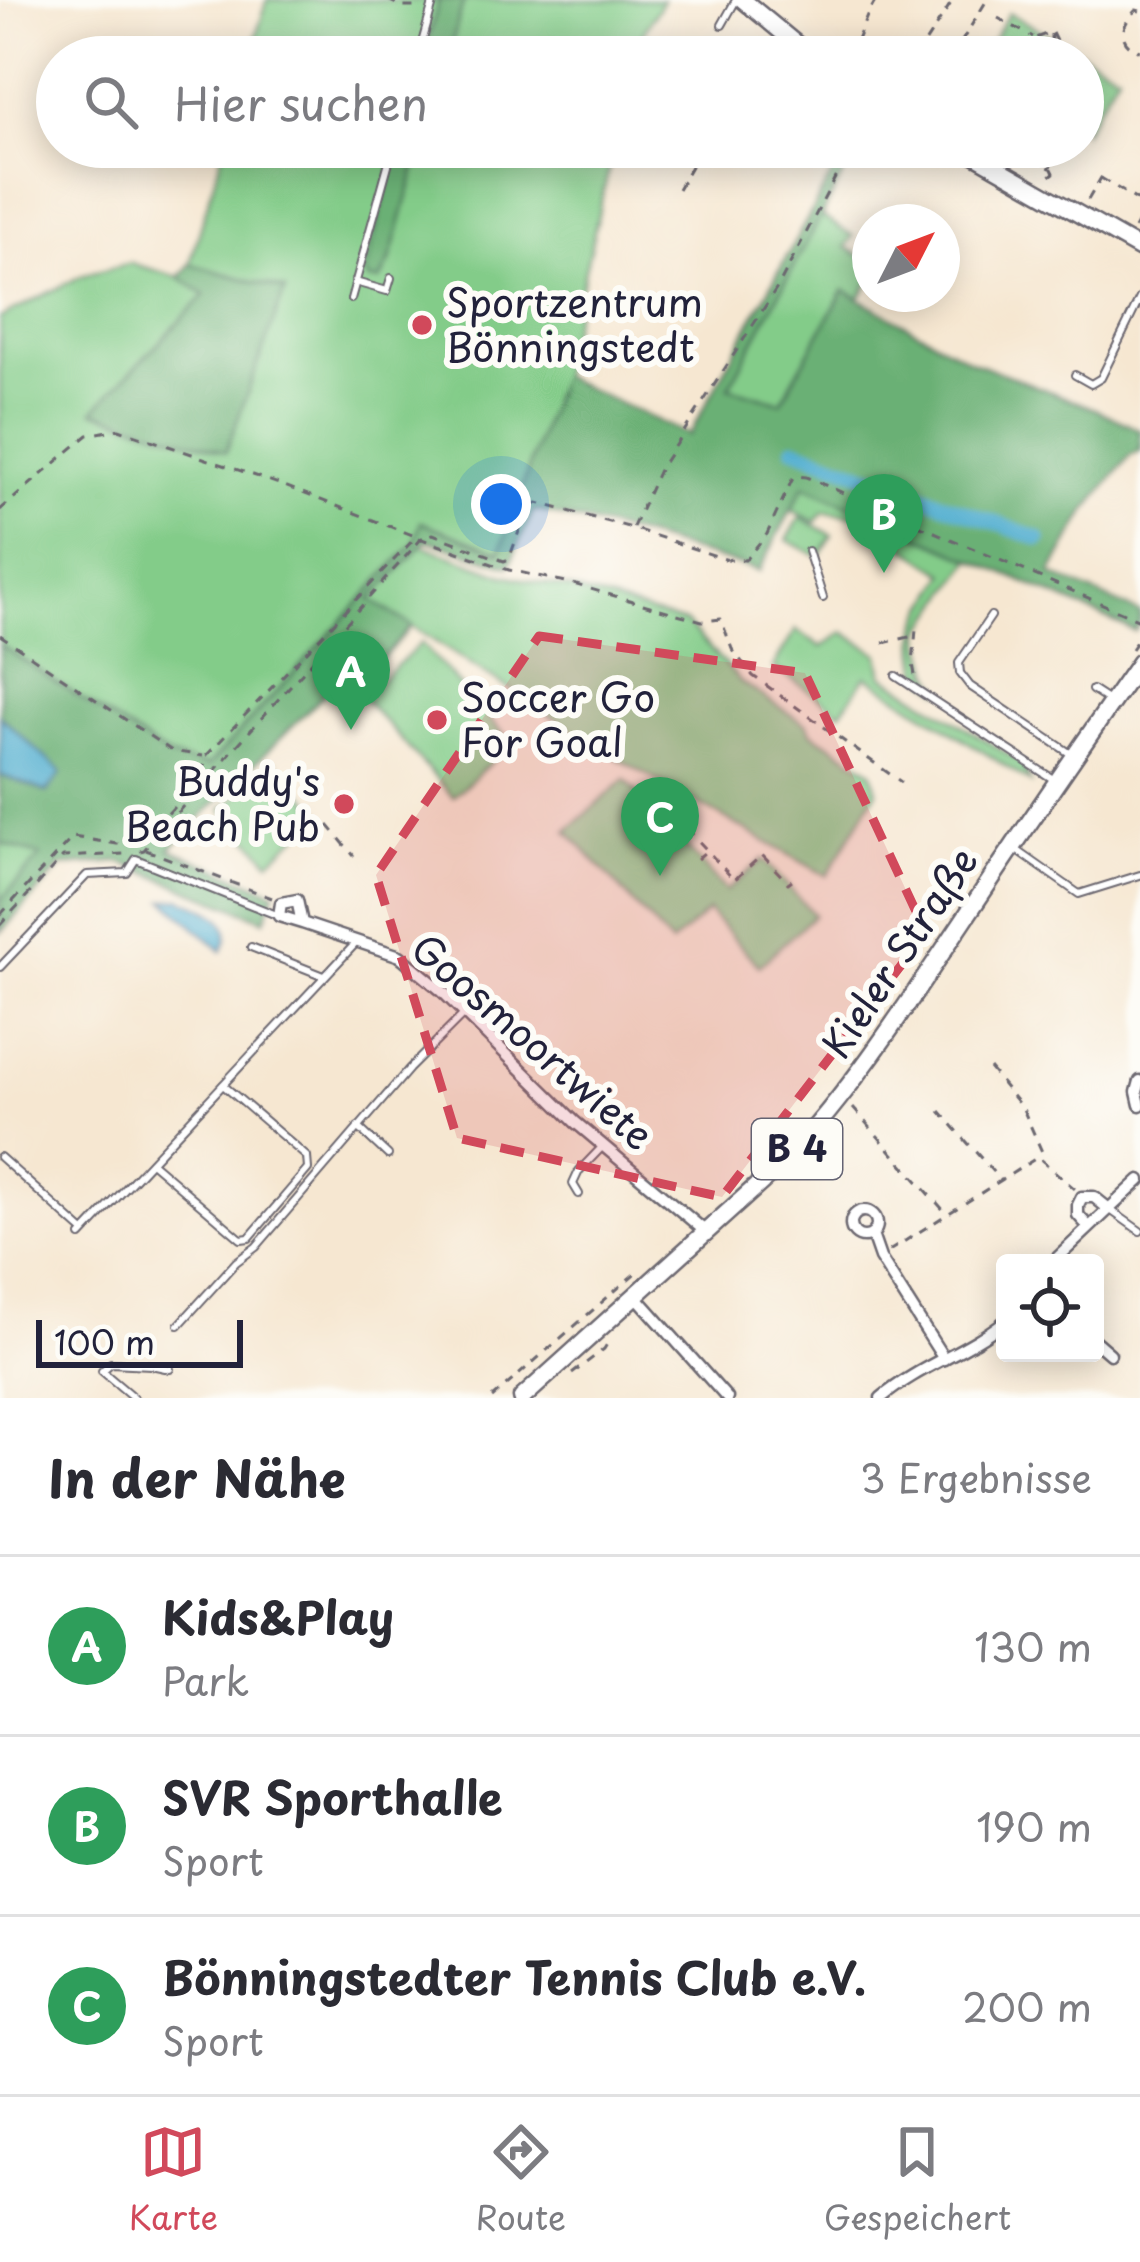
<!DOCTYPE html>
<html lang="de">
<meta charset="utf-8">
<style>
:root{--surface:#fff;--page:#f2f2f3;--text:#2b2b33;--muted:#7c7c81;--line:#e1e1e2;--accent:#d1495b}
body{margin:0;font-family:"Playpen Sans",sans-serif;background:var(--page);color:var(--text)}
.controls{position:absolute;right:36px;bottom:36px;display:grid;overflow:hidden;border-radius:12px;box-shadow:0 6px 30px #0003}
.controls button{width:108px;height:108px;display:grid;place-items:center;padding:0;border:0;border-bottom:3px solid var(--line);background:var(--surface);color:var(--text);font:60px sans-serif}
.compass{position:absolute;left:852px;top:204px;width:108px;height:108px;border-radius:50%;background:var(--surface);box-shadow:0 6px 30px #0003;rotate:48deg}
.scale{position:absolute;left:36px;bottom:30px;width:207px;box-sizing:border-box;padding-left:12px;border:6px solid #22223b;border-top:0;font-size:33px;line-height:42px;white-space:nowrap;color:#22223b;-webkit-text-stroke:9px #fdfcf7;paint-order:stroke}
.you{position:absolute;left:501px;top:504px;width:42px;height:42px;margin:-30px;border:9px solid #fff;border-radius:50%;background:#1a73e8;box-shadow:0 0 0 18px #1a73e833}
.badge{display:grid;place-items:center;width:78px;height:78px;border-radius:50%;background:var(--accent);color:#fff;font-size:39px;font-weight:700}
.pin{position:absolute;translate:-50% -99px;filter:drop-shadow(0 3px 6px #0008)}
.pin::after{content:'';position:absolute;top:63px;width:42px;height:36px;background:inherit;clip-path:polygon(0 0,100% 0,50% 100%)}
.list{margin:0;padding:0;list-style:none}
h2{display:flex;justify-content:space-between;align-items:center;height:156px;margin:0;padding:0 48px;font-size:51px}
h2 small{font-size:39px;font-weight:400;color:var(--muted)}
.list li{display:grid;grid-template-columns:78px 1fr auto;gap:36px;align-items:center;box-sizing:border-box;height:180px;padding:0 48px;border-top:3px solid var(--line)}
.list b{display:block;font-size:45px;white-space:nowrap}
.list p{margin:0;font-size:39px;white-space:nowrap;color:var(--muted)}
.list em{font-size:39px;font-style:normal;color:var(--muted)}
.icon{flex:none;width:66px;height:66px;fill:none;stroke:currentColor;stroke-width:2;stroke-linecap:round;stroke-linejoin:round}
.map{position:relative;flex:none;width:1140px;height:1398px;overflow:hidden}
.search{position:absolute;background:var(--surface);box-shadow:0 6px 30px #0003;left:36px;right:36px;top:36px;height:132px;display:flex;align-items:center;gap:30px;box-sizing:border-box;padding:0 42px;border-radius:66px;color:var(--muted);font-size:45px}
.sheet{height:696px;background:var(--surface)}
nav{display:flex;justify-content:space-around;align-items:center;box-sizing:border-box;height:168px;border-top:3px solid var(--line);background:var(--surface);font-size:33px;color:var(--muted)}
nav a{display:grid;justify-items:center;gap:6px}
nav .on{color:var(--accent)}
.map>svg:first-child{display:block}
</style>
<div class="map">
<svg width="1140" height="1398" viewBox="0 0 1140 1398">
<rect width="100%" height="100%" fill="#fdfcf7"/>
<filter id="ink" filterUnits="userSpaceOnUse"><feTurbulence type="fractalNoise" baseFrequency=".00833" numOctaves="2"/><feDisplacementMap in="SourceGraphic" scale="24" xChannelSelector="R" yChannelSelector="G"/><feConvolveMatrix kernelMatrix="1 2 1 2 8 2 1 2 1" color-interpolation-filters="sRGB"/></filter>
<filter id="wash" filterUnits="userSpaceOnUse"><feTurbulence type="fractalNoise" baseFrequency=".004" numOctaves="4" result="noise"/><feDisplacementMap in="SourceGraphic" scale="48" xChannelSelector="R" yChannelSelector="G"/><feGaussianBlur stdDeviation="2.7" result="paint"/><feColorMatrix in="noise" values="0 0 0 0 0 0 0 0 0 0 0 0 0 0 0 0 0 1.4 0 .05"/><feComposite in="paint" operator="in"/></filter>
<g filter="url(#wash)">
<rect width="100%" height="100%" fill="#f6e7d1"/>
<g fill="#83cc89" stroke="#527762" stroke-width="3">
<polygon points="267,0 663,0 640,38 635,57 250,57"/>
<polygon points="1009,13 1118,73 1083,132 1083,57 983,57"/>
<polygon points="224,147 614,147 560,376 500,553 421,523 414,543 208,766 170,758 0,645 0,318 81,276 130,263 179,277 206,294 285,290 190,264"/>
<polygon points="821,216 853,236 846,247 870,262 870,281 860,298 844,290 781,402 728,387"/>
<path d="M803 485 972 559 921 633 931 671 942 692 921 675C908 625 924 614 946 574L857 516 824 512 816 522 791 510Z"/>
<polygon points="800,517 832,535 819,557 787,540"/>
<polygon points="422,545 504,575 570,589 686,623 742,683 808,725 811,732 872,771 877,791 827,876 617,758 370,600"/>
<polygon points="796,630 822,647 844,632 879,654 883,675 1023,764 1030,782 866,676 841,712 773,667"/>
<polygon points="421,643 512,743 453,797 362,697"/>
<polygon points="275,762 322,814 270,861 222,809"/>
<polygon points="625,779 726,891 763,859 814,915 759,966 708,911 671,944 567,831"/>
<polygon points="0,842 42,855 0,901"/>
</g>
<g fill="#6ab075" stroke="#466958" stroke-width="3">
<polygon points="439,0 464,0 448,57 423,57"/>
<polygon points="398,147 422,147 390,261 380,281 369,280 364,273"/>
<polygon points="847,147 858,147 729,387 781,402 844,290 971,361 1095,409 1140,430 1140,451 1130,456 1087,510 1051,574 1140,613 1140,621 1135,631 804,486 759,571 638,535 534,510 509,566 427,540 371,600 412,626 369,673 352,666 170,849 275,892 265,920 120,862 62,866 0,933 0,901 41,856 0,843 0,775 46,792 6,720 0,716 0,645 170,757 208,766 414,543 421,522 500,552 560,376 689,435"/>
<polygon points="190,264 285,290 226,452 93,411 205,295 179,277"/>
</g>
<g fill="#52afd0" stroke="#3a6886" stroke-width="3">
<polygon points="0,716 62,773 47,792 0,775"/>
<path d="M181 898C205 909 241 918 222 951L165 900Z"/>
</g>
<g fill="none" stroke-linecap="round" stroke-linejoin="round">
<polyline stroke="#52afd0" stroke-width="15" points="794,448 1039,539"/>
</g>
</g>
<g filter="url(#ink)">
<g fill="none" stroke-linecap="round" stroke-linejoin="round">
<defs>
<g id="lane">
<polyline points="722,25 736,0"/>
<polyline points="418,57 434,0"/>
<polyline points="355,282 387,291 391,278"/>
<polyline points="351,299 393,147"/>
<polyline points="1075,375 1091,384 1101,378 1140,298"/>
<polyline points="808,551 823,598"/>
<polyline points="991,616 959,663 960,673 970,686 1071,754"/>
<polyline points="896,676 1053,779"/>
<polyline points="1092,690 1109,701"/>
<polyline points="1015,849 1079,894 1140,875"/>
<polyline points="251,947 324,976"/>
<polyline points="0,967 87,875 127,873 136,859 279,916"/>
<polyline points="358,1127 388,1155"/>
<polyline points="0,1157 84,1232"/>
<polyline points="151,1162 241,1239 249,1238 308,1169 307,1157 223,1085"/>
<polyline points="579,1194 573,1184 579,1171 603,1146"/>
<polyline points="1109,1209 1140,1231"/>
<polyline points="81,1236 357,942"/>
<polyline points="179,1325 236,1262 256,1247 409,1069 464,1014"/>
<polyline points="134,1398 102,1371 111,1363 151,1365 170,1369"/>
</g>
<g id="street">
<polyline points="302,923 279,916 281,903 297,900 302,923 400,956 442,991 575,1122 706,1232"/>
<polyline points="1140,1081 1137,1092 1140,1105"/>
<polyline points="1109,1209 1140,1180"/>
<circle cx="864" cy="1224" r="13"/>
<polyline points="872,1235 880,1258 944,1359"/>
<polyline points="1052,1263 1109,1209 1094,1197 1082,1197 1078,1205 1078,1215 1088,1226"/>
<polyline points="636,1296 727,1398"/>
<polyline points="1095,1341 1110,1354"/>
<path d="M881 1398C919 1366 966 1352 1005 1321"/>
</g>
<g id="secondary">
<polyline points="743,0 812,57"/>
<polyline points="961,147 1140,249"/>
</g>
<path id="primary" d="M522 1398 788 1158C856 1085 908 1003 963 921 1021 834 1080 748 1140 662"/>
</defs>
<use href="#lane" stroke="#6c6770" stroke-width="10"/>
<use href="#street" stroke="#6c6770" stroke-width="15"/>
<use href="#secondary" stroke="#6c6770" stroke-width="20"/>
<use href="#primary" stroke="#6c6770" stroke-width="21"/>
<g stroke="#6c6770" stroke-width="3" stroke-dasharray="9 9" stroke-linecap="butt">
<polyline points="388,0 403,7 420,7"/>
<path d="M1140 11 1136 10C1121 25 1116 43 1140 51"/>
<polyline points="998,18 1033,37"/>
<polyline points="1052,33 1057,43 1055,57"/>
<polyline points="1051,34 1051,57"/>
<polyline points="755,57 767,39"/>
<polyline points="850,57 867,16 876,0"/>
<polyline points="916,57 953,0"/>
<polyline points="952,57 987,0"/>
<polyline points="986,57 1051,32"/>
<polyline points="1034,147 1052,159"/>
<polyline points="1049,169 1060,147"/>
<polygon points="1052,169 1054,173 1050,176 1048,171"/>
<polyline points="1101,178 1140,202"/>
<polyline points="678,189 702,147"/>
<polyline points="1088,200 1102,176"/>
<polyline points="1134,229 1140,218"/>
<polyline points="0,510 88,435 119,429 279,484 415,536"/>
<polyline points="633,527 659,470 779,285 851,147"/>
<polyline points="0,635 172,751 203,756"/>
<polyline points="883,643 914,636"/>
<polyline points="1131,649 1140,636"/>
<polyline points="915,675 913,664 916,629"/>
<polyline points="328,825 354,856"/>
<polyline points="674,834 684,825 734,880 762,855 788,883 792,880"/>
<polyline points="146,850 272,898"/>
<polyline points="140,851 144,850 422,538 433,534 504,561 509,559 527,509 538,503 632,528 725,559 745,560 767,534 792,480 798,476 806,477 1140,620"/>
<polyline points="697,859 705,852"/>
<polyline points="0,915 73,837 117,844 141,844 204,773 205,757 416,537 509,570 566,582 702,621 721,619 732,649 753,676 901,782"/>
<polyline points="0,925 63,857 125,854"/>
<polyline points="989,1068 1023,1109 1043,1154 1040,1156"/>
<polyline points="853,1108 946,1213"/>
<polyline points="940,1111 1000,1180"/>
<polyline points="889,1251 1038,1157 1075,1189"/>
<polyline points="572,1374 604,1349 609,1341"/>
<polyline points="492,1398 640,1269"/>
</g>
<use href="#lane" stroke="#fff" stroke-width="6"/>
<use href="#street" stroke="#fff" stroke-width="10"/>
<use href="#secondary" stroke="#fff" stroke-width="15"/>
<use href="#primary" stroke="#fff" stroke-width="16"/>
</g>
</g>
<path fill="#d1495b" fill-opacity="0.2" stroke="#d1495b" stroke-width="9" stroke-dasharray="24 15" stroke-linejoin="round" d="M539 636 805 673 926 933 722 1197 457 1138 376 875Z"/>
<g fill="#d1495b" stroke="#fdfcf7" stroke-width="4.5">
<circle cx="422" cy="325" r="12"/>
<circle cx="437" cy="720" r="12"/>
<circle cx="344" cy="804" r="12"/>
</g>
<g text-anchor="middle" stroke-width="12" stroke-linejoin="round" paint-order="stroke">
<rect fill="#fdfcf7" stroke="#646373" stroke-width="3" x="752" y="1119" width="90" height="60" rx="9"/>
<g font-size="36" font-weight="bold" fill="#22223b">
<text x="797" y="1162">B 4</text>
</g>
<g font-size="39" fill="#22223b" stroke="#fdfcf7" text-anchor="start">
<text x="446" y="317">Sportzentrum<tspan x="446" dy="45">Bönningstedt</tspan></text>
<text x="461" y="712">Soccer Go<tspan x="461" dy="45">For Goal</tspan></text>
<text x="320" y="796" text-anchor="end">Buddy's<tspan x="320" dy="45">Beach Pub</tspan></text>
</g>
<g font-size="39" fill="#22223b" stroke="#fdfcf7">
<text transform="translate(900 953) rotate(-56)" y="14">Kieler Straße</text>
<text transform="translate(532 1042) rotate(41)" y="14">Goosmoortwiete</text>
</g>
</g>
</svg>
<div class="controls">
<button><svg class="icon" aria-label="locate" viewBox="0 0 24 24"><circle cx="12" cy="12" r="6"/><path d="M12 2v4M12 18v4M2 12h4M18 12h4"/></svg></button>
</div>
<svg class="compass" viewBox="-18 -18 36 36"><path d="M0-13l5 13h-10z" fill="#e53935"/><path d="M0 13l5-13h-10z" fill="#7c7c81"/></svg>
<div class="scale">100 m</div>
<div class="you"></div>
<div class="pin badge" style="left:351px;top:730px;background:#2e9e5b">A</div>
<div class="pin badge" style="left:884px;top:573px;background:#2e9e5b">B</div>
<div class="pin badge" style="left:660px;top:876px;background:#2e9e5b">C</div>
<div class="search"><svg class="icon" aria-label="search" viewBox="0 0 24 24"><circle cx="10" cy="10" r="6"/><path d="M15 15l6 6"/></svg>Hier suchen</div>
</div>
<section class="sheet">
<h2>In der Nähe<small>3 Ergebnisse</small></h2>
<ul class="list">
<li><span class="badge" style="background:#2e9e5b">A</span><div><b>Kids&amp;Play</b><p>Park</p></div><em>130 m</em></li>
<li><span class="badge" style="background:#2e9e5b">B</span><div><b>SVR Sporthalle</b><p>Sport</p></div><em>190 m</em></li>
<li><span class="badge" style="background:#2e9e5b">C</span><div><b>Bönningstedter Tennis Club e.V.</b><p>Sport</p></div><em>200 m</em></li>
</ul>
</section>
<nav>
<a class="on"><svg class="icon" aria-label="map" viewBox="0 0 24 24"><path d="M3 6l6-2 6 2 6-2v14l-6 2-6-2-6 2zM9 4v14M15 6v14"/></svg>Karte</a>
<a><svg class="icon" aria-label="directions" viewBox="0 0 24 24"><path d="M12 3l9 9-9 9-9-9zM9 14v-3h6M13 9l2 2-2 2"/></svg>Route</a>
<a><svg class="icon" aria-label="saved" viewBox="0 0 24 24"><path d="M7 4h10v16l-5-4-5 4z"/></svg>Gespeichert</a>
</nav>
